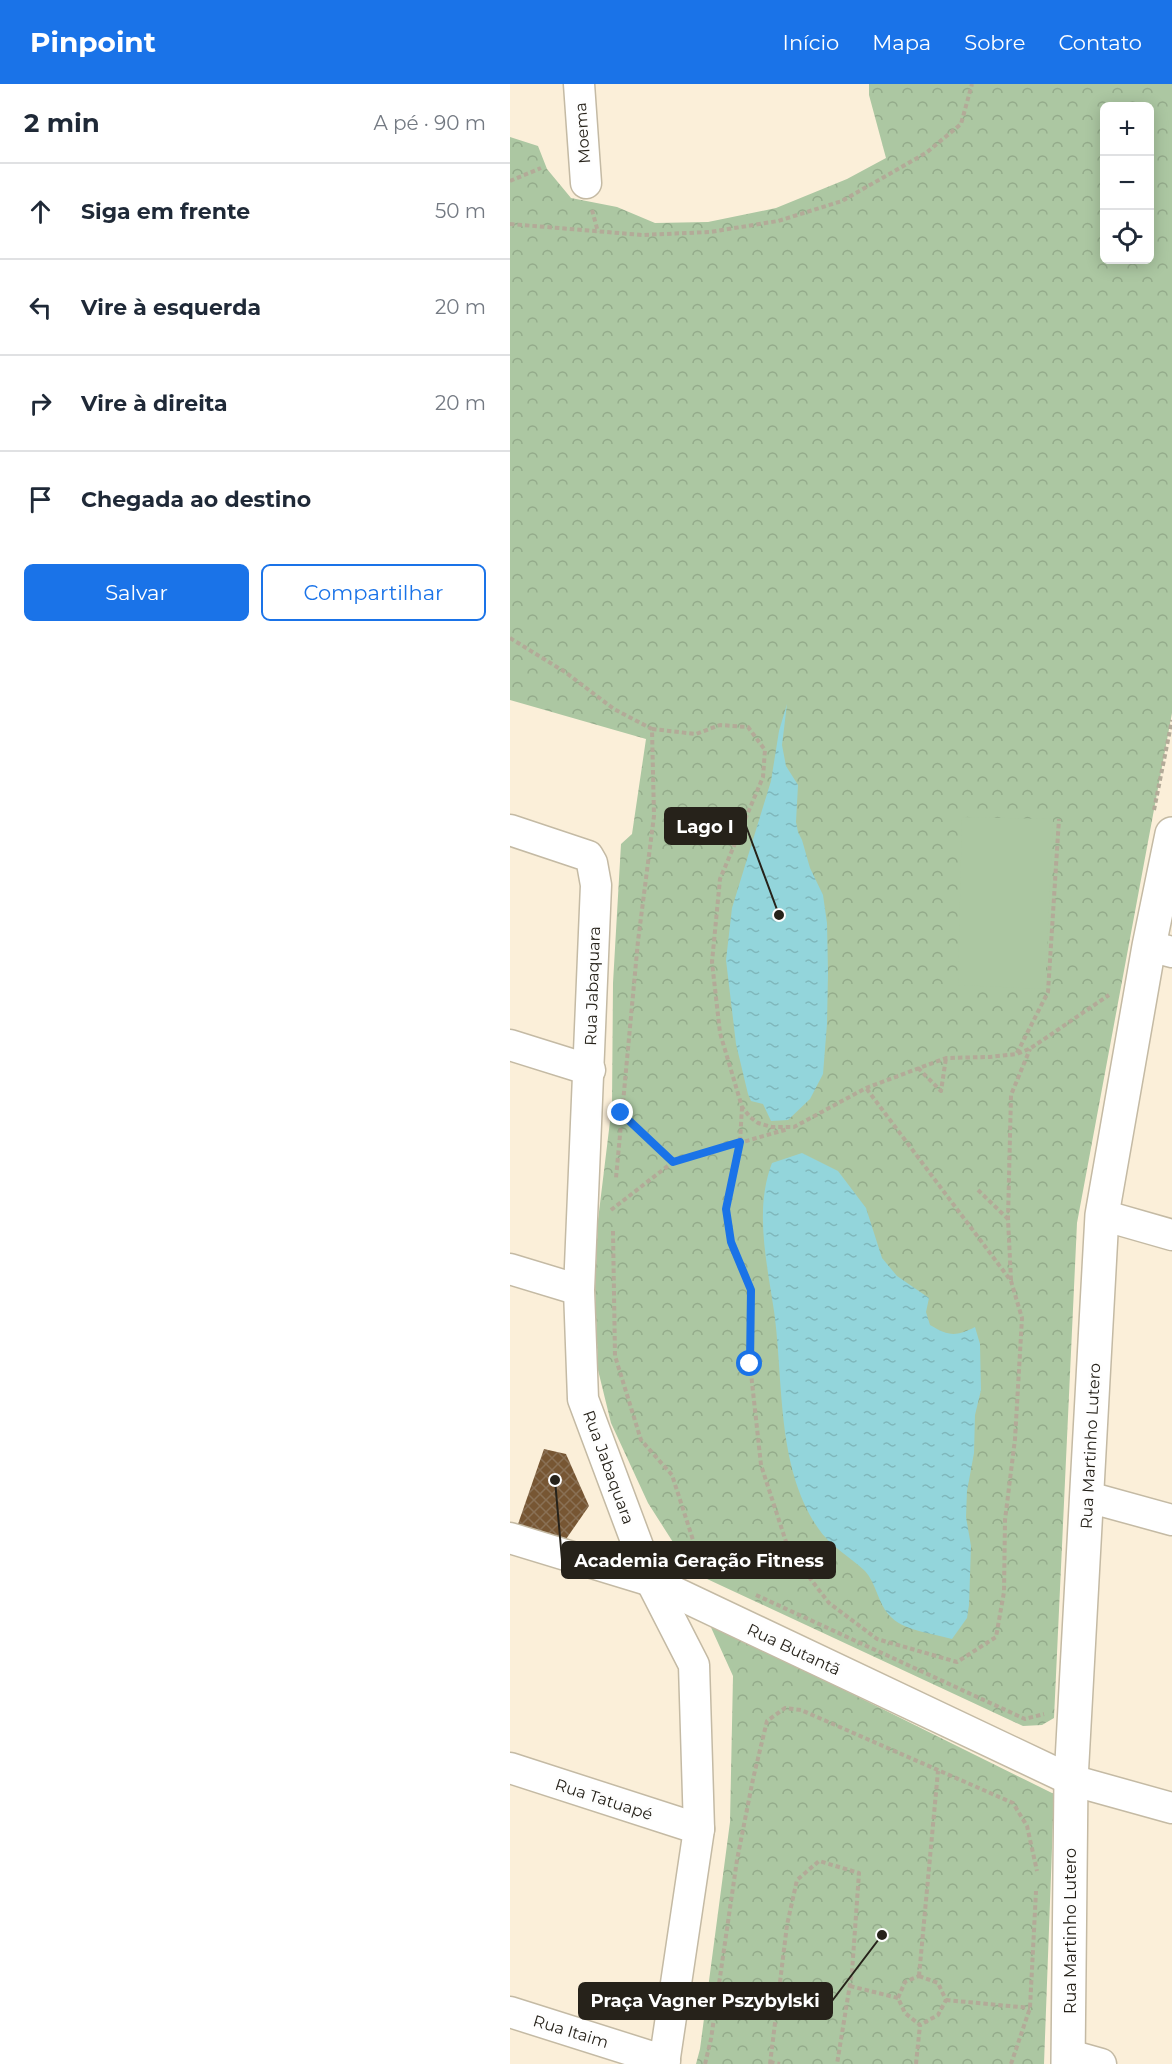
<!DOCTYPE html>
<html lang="pt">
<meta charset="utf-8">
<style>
:root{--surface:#fff;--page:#f2f2f3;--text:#1f2937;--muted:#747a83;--line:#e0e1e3;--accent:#1a73e8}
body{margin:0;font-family:Montserrat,sans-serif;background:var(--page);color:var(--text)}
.controls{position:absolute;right:18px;top:18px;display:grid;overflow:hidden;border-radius:9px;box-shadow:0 3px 15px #0003}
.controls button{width:54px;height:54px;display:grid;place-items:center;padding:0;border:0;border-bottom:2px solid var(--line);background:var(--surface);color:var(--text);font:30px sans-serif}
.stop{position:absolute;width:18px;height:18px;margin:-14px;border:4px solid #1a73e8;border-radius:50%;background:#fff}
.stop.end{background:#1a73e8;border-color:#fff;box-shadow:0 2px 6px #0008}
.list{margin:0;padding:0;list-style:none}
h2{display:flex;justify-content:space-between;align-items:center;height:78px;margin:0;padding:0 24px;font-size:26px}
h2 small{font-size:20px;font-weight:400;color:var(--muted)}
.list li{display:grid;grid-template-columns:39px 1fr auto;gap:18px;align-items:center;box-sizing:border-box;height:96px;padding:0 24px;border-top:2px solid var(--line)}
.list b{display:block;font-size:22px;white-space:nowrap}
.list em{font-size:20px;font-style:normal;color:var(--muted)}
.actions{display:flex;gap:12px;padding:18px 24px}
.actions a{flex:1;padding:14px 0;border:2px solid var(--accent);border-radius:9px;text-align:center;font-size:21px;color:var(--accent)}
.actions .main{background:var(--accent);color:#fff}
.icon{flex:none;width:33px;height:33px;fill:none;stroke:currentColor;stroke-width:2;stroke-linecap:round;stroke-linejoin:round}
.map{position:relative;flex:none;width:662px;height:1980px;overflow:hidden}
header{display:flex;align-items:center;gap:36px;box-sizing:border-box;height:84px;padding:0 30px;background:var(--accent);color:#fff}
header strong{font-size:28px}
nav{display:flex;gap:33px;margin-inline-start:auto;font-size:21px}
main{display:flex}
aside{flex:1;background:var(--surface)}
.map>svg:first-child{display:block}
</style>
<header>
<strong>Pinpoint</strong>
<nav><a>Início</a><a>Mapa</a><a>Sobre</a><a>Contato</a></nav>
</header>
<main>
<aside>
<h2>2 min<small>A pé · 90 m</small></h2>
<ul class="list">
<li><svg class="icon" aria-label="ahead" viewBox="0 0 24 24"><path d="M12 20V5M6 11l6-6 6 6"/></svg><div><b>Siga em frente</b></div><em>50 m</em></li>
<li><svg class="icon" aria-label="left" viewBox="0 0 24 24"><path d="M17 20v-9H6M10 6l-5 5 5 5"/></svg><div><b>Vire à esquerda</b></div><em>20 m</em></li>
<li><svg class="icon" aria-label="right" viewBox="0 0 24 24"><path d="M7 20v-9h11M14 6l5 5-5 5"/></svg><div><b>Vire à direita</b></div><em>20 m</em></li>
<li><svg class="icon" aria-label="arrive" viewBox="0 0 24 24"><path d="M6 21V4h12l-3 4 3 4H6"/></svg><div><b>Chegada ao destino</b></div></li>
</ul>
<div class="actions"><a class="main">Salvar</a><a>Compartilhar</a></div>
</aside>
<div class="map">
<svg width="662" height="1980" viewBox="0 0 662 1980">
<defs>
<pattern id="park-crowns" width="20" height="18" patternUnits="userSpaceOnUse" patternTransform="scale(1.5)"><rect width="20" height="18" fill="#acc7a2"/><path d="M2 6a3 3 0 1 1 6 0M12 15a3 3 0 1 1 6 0" fill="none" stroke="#94ab8b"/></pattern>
<pattern id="water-ripples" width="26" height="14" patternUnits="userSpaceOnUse" patternTransform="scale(1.5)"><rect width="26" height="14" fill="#93d5db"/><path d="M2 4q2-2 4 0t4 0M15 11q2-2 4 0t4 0" fill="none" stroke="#7fb7bb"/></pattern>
<pattern id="building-cross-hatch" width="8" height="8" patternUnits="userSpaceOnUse" patternTransform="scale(1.5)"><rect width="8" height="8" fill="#775633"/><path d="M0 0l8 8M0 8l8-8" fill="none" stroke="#897055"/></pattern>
</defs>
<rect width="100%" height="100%" fill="#fbefd9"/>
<g fill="url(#park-crowns)" fill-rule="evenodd">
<path d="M359 0H662V629L567 1139 544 1634 532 1641 513 1642 182 1488 138 1419 101 1339 88 1286 85 1203 88 1136 102 1021 103 899 111 760 122 750 136 655 0 616V53L28 62 37 85 61 114 107 123 145 139 198 138 266 124 337 95 376 74 359 11ZM594 22H640V176H594Z"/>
<polygon points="199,1539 544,1710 534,1980 186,1980 190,1965 220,1738 223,1592"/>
</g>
<polygon fill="#acc7a2" points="452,733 543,735 535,905 448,901"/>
<g fill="url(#water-ripples)">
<polygon points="277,620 272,661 276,682 288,701 286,738 288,748 292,756 300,784 313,811 317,839 318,889 317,940 313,990 300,1015 278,1036 261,1037 253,1020 241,1017 238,1010 226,960 216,876 222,824 261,697 269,647"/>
<path d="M292 1069 328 1087 356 1124 372 1174 387 1192 419 1214 416 1228 420 1241C439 1252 445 1253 465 1243L470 1260 471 1306 465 1331 464 1369 457 1407 456 1433 461 1462 459 1521 457 1534 442 1555C422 1549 393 1547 379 1531 368 1519 366 1499 355 1487 340 1473 319 1461 308 1444 266 1382 274 1299 264 1227 257 1179 244 1126 262 1079Z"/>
</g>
<polygon fill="url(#building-cross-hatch)" points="34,1365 56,1370 79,1422 54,1458 7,1443"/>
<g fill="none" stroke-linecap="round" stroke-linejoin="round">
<defs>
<g id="minor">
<polyline points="69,0 76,99"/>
<polyline points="0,746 78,772 82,779 86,801 69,1206 73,1315 141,1497 184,1581 189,1745 154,1980"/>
<polyline points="639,862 662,868"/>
<polyline points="0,961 80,986"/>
<polyline points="592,1131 662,1151"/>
<polyline points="0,1185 69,1206"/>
<polyline points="578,1413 662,1436"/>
<polyline points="0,1454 141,1497 561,1696 662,1724"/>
<polyline points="0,1684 189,1745"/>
<polyline points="0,1928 155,1977"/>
<polyline points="559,1971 591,1980"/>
</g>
<polyline id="tertiary" points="558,1980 561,1696 592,1131 639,862 662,750"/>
</defs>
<use href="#minor" stroke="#c4baa4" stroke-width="33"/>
<use href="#tertiary" stroke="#c4baa4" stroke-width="36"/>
<g stroke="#b3aa98" stroke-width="4" stroke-dasharray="4.5 3" stroke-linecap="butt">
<polyline points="0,97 31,84"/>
<polyline points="82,126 88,148"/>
<polyline points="0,140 132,151 200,148 268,137 332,117 416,69 451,40 462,0"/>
<polyline points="0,554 55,588 104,625 142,645 144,732 128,857 106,1094"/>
<polyline points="142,645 186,650 210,641 238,643 255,666 253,693 210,795 202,878 210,949 232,1023 240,1033 248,1039 262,1043 284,1043 356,1004 436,974 479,973 507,970 521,964 599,911"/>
<polyline points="644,726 662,636"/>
<polyline points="507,969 538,908 549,735"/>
<polyline points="408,984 431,1007 436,974"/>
<polyline points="232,1023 230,1058 216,1125 221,1158 241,1206 240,1280 251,1381 279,1467 319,1519 367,1555 447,1578 486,1553 494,1508 495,1436 505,1355 512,1234 501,1197 356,1004"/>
<polyline points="163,1078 278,1045"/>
<polyline points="468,1106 498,1135"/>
<polyline points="101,1126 163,1078 112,1030"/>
<polyline points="103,1147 105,1272 131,1356 162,1391 184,1459 204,1492"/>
<polyline points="501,1196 498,1135 501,1011 520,965"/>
<polyline points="246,1511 515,1635 534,1630"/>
<polyline points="409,1892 428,1687"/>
<polygon points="409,1892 428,1899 436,1916 428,1931 410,1941 395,1929 388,1914 395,1898"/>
<polyline points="340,1902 388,1914"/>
<polyline points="436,1916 520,1924"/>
<polyline points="260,1978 270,1980"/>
<polyline points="195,1980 201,1955 227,1776 243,1695 257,1637 275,1624 291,1626 503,1719 517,1742 527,1787"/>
<polyline points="260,1980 277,1841 287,1796 309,1777 349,1789 342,1888 327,1980"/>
<polyline points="406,1980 410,1941"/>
<polyline points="501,1980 520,1924 526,1807"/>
</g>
<use href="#minor" stroke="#fff" stroke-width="30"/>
<use href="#tertiary" stroke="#fff" stroke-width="33"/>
</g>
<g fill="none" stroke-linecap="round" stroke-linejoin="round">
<polyline stroke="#1a73e8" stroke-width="8" points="111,1029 163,1078 230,1058 216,1125 221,1158 241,1206 240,1280"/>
</g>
<g text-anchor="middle" stroke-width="6" stroke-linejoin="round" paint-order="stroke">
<g font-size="16" fill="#26221a" stroke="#fefefe">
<text transform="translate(72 49) rotate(-94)" y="6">Moema</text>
<text transform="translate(82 902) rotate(-88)" y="6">Rua Jabaquara</text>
<text transform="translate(580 1362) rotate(-87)" y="6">Rua Martinho Lutero</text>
<text transform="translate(99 1383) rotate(70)" y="6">Rua Jabaquara</text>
<text transform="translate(284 1565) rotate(25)" y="6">Rua Butantã</text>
<text transform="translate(94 1715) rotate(18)" y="6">Rua Tatuapé</text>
<text transform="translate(560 1847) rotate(-90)" y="6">Rua Martinho Lutero</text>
<text transform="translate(61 1947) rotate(17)" y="6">Rua Itaim</text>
</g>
</g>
<path fill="none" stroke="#26221a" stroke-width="2" d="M269 831L236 742M45 1396L52 1476M372 1851L322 1917"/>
<g fill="#26221a" stroke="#fefefe" stroke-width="2">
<circle cx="269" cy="831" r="6"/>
<circle cx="45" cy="1396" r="6"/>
<circle cx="372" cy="1851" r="6"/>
</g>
<g fill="#26221a" stroke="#26221a" stroke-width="2">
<rect x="155" y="724" width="81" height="36" rx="6"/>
<rect x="52" y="1458" width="273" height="36" rx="6"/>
<rect x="69" y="1899" width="253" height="36" rx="6"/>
</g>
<g font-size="18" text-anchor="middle" font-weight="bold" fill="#fff">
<text x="195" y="749">Lago I</text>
<text x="189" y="1483">Academia Geração Fitness</text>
<text x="195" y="1923">Praça Vagner Pszybylski</text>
</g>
</svg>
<div class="controls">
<button>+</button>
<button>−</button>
<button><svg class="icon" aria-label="locate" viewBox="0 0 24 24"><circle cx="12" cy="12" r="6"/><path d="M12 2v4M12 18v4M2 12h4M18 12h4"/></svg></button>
</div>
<div class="stop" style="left:240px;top:1280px"></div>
<div class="stop end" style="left:111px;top:1029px"></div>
</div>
</main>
